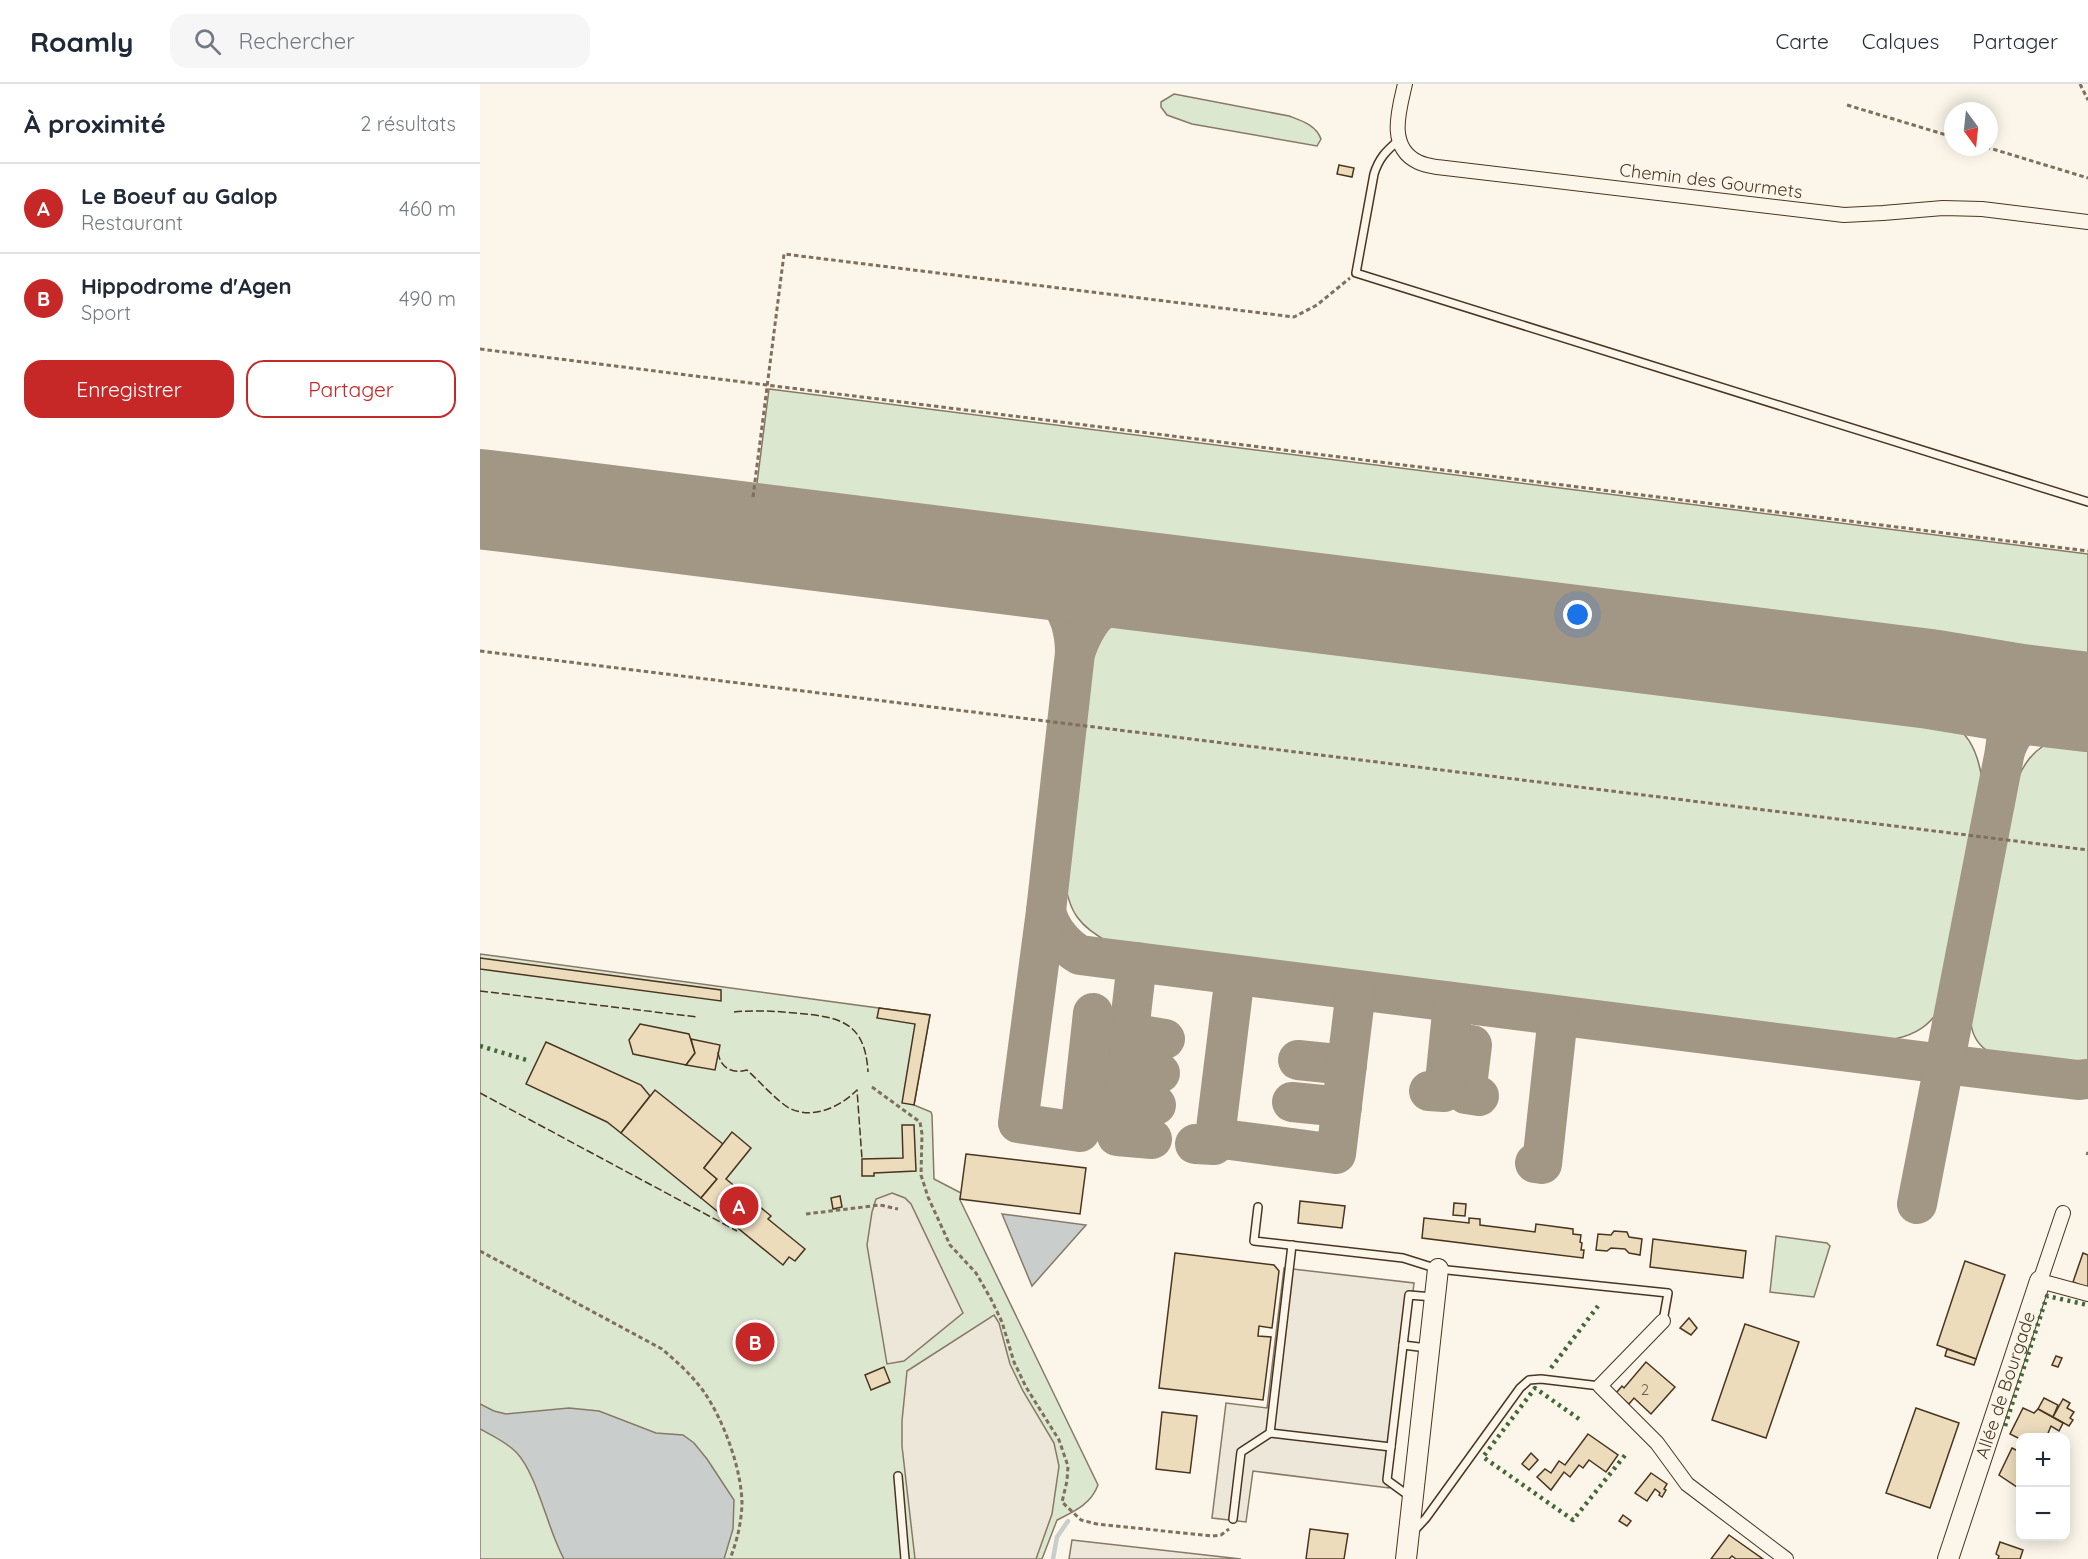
<!DOCTYPE html>
<html lang="fr">
<meta charset="utf-8">
<style>
:root{--surface:#fff;--page:#f6f6f7;--text:#1f2937;--muted:#747a83;--line:#e0e1e3;--accent:#c62828}
body{margin:0;font-family:Quicksand,sans-serif;background:var(--page);color:var(--text)}
.controls{position:absolute;right:18px;bottom:18px;display:grid;overflow:hidden;border-radius:12px;box-shadow:0 3px 15px #0003}
.controls button{width:54px;height:54px;display:grid;place-items:center;padding:0;border:0;border-bottom:2px solid var(--line);background:var(--surface);color:var(--text);font:30px sans-serif}
.compass{position:absolute;left:1464px;top:18px;width:54px;height:54px;border-radius:50%;background:var(--surface);box-shadow:0 3px 15px #0003;rotate:165deg}
.you{position:absolute;left:1098px;top:531px;width:21px;height:21px;margin:-15px;border:4px solid #fff;border-radius:50%;background:#1a73e8;box-shadow:0 0 0 9px #1a73e833}
.badge{display:grid;place-items:center;width:39px;height:39px;border-radius:50%;background:var(--accent);color:#fff;font-size:20px;font-weight:700}
.pin{position:absolute;translate:-50% -50%;border:3px solid #fff;box-shadow:0 2px 6px #0006}
.list{margin:0;padding:0;list-style:none}
h2{display:flex;justify-content:space-between;align-items:center;height:78px;margin:0;padding:0 24px;font-size:26px}
h2 small{font-size:20px;font-weight:400;color:var(--muted)}
.list li{display:grid;grid-template-columns:39px 1fr auto;gap:18px;align-items:center;box-sizing:border-box;height:90px;padding:0 24px;border-top:2px solid var(--line)}
.list b{display:block;font-size:22px;white-space:nowrap}
.list p{margin:0;font-size:20px;white-space:nowrap;color:var(--muted)}
.list em{font-size:20px;font-style:normal;color:var(--muted)}
.actions{display:flex;gap:12px;padding:18px 24px}
.actions a{flex:1;padding:14px 0;border:2px solid var(--accent);border-radius:18px;text-align:center;font-size:21px;color:var(--accent)}
.actions .main{background:var(--accent);color:#fff}
.icon{flex:none;width:33px;height:33px;fill:none;stroke:currentColor;stroke-width:2;stroke-linecap:round;stroke-linejoin:round}
.map{position:relative;flex:none;width:1608px;height:1475px;overflow:hidden}
header{display:flex;align-items:center;gap:36px;box-sizing:border-box;height:84px;padding:0 30px;background:var(--surface);border-bottom:2px solid var(--line)}
header strong{font-size:28px}
nav{display:flex;gap:33px;margin-inline-start:auto;font-size:21px}
.search{width:420px;height:54px;background:var(--page);display:flex;align-items:center;gap:15px;box-sizing:border-box;padding:0 21px;border-radius:18px;color:var(--muted);font-size:22px}
main{display:flex}
aside{flex:1;background:var(--surface)}
.map>svg:first-child{display:block}
</style>
<header>
<strong>Roamly</strong>
<div class="search"><svg class="icon" aria-label="search" viewBox="0 0 24 24"><circle cx="10" cy="10" r="6"/><path d="M15 15l6 6"/></svg>Rechercher</div>
<nav><a>Carte</a><a>Calques</a><a>Partager</a></nav>
</header>
<main>
<aside>
<h2>À proximité<small>2 résultats</small></h2>
<ul class="list">
<li><span class="badge">A</span><div><b>Le Boeuf au Galop</b><p>Restaurant</p></div><em>460 m</em></li>
<li><span class="badge">B</span><div><b>Hippodrome d'Agen</b><p>Sport</p></div><em>490 m</em></li>
</ul>
<div class="actions"><a class="main">Enregistrer</a><a>Partager</a></div>
</aside>
<div class="map">
<svg width="1608" height="1475" viewBox="0 0 1608 1475">
<rect width="100%" height="100%" fill="#fbf6e9"/>
<g fill="#dce7d0" stroke="#887966" stroke-width="1.5">
<path d="M694 10 809 32C822 37 836 41 841 55L837 62 712 40 687 31 681 23V18Z"/>
<polygon points="289,305 1608,470 1608,583 275,415"/>
<path d="M654 531H662L1458 631C1487 643 1498 667 1502 696L1456 930C1445 946 1428 953 1409 956L632 860C599 843 588 828 584 791L611 577C617 554 631 537 654 531Z"/>
<path d="M1601 649 1608 650V980L1510 968C1499 963 1492 951 1491 939L1537 697C1547 668 1571 652 1601 649Z"/>
<path d="M0 870 450 931 434 1021 451 1028 452 1031 454 1095 481 1109 480 1116 618 1401C611 1420 595 1427 577 1436L562 1475H0Z"/>
<polygon points="1296,1152 1347,1159 1350,1162 1334,1213 1290,1208"/>
</g>
<g fill="#ede7d9" stroke="#887966" stroke-width="1.5">
<polygon points="412,1109 425,1114 431,1120 483,1229 424,1277 407,1280 387,1161 392,1128 396,1115"/>
<polygon points="804,1184 934,1199 909,1404 773,1387 766,1438 732,1434 746,1319 787,1324"/>
<polygon points="514,1231 519,1239 530,1280 543,1307 574,1359 579,1382 572,1430 556,1475 435,1475 422,1362 422,1337 427,1287"/>
<polygon points="592,1456 761,1475 589,1475"/>
</g>
<g fill="#c9cecd" stroke="#887966" stroke-width="1.5">
<polygon points="522,1130 606,1141 552,1202"/>
<path d="M0 1320 14 1327 26 1330 89 1324 119 1327 176 1349 203 1351 214 1359 227 1375 254 1416 253 1445 244 1475H84C67 1445 58 1391 36 1368 26 1358 13 1352 0 1345Z"/>
</g>
<g fill="none" stroke-linecap="round" stroke-linejoin="round">
<polyline stroke="#c9cecd" stroke-width="4.5" points="573,1475 577,1453 588,1437"/>
<g stroke="#a29684" stroke-width="40">
<path d="M521 479C566 496 595 517 595 569"/>
<path d="M1450 595C1473 603 1518 613 1525 639 1528 648 1526 658 1525 667"/>
<path d="M566 827C570 845 584 862 600 871L1464 980 1598 996 1608 995"/>
<polyline points="657,878 637,1052 672,1055"/>
<path d="M613 929 600 1048 538 1039 566 827 595 569C611 522 635 508 681 499"/>
<polyline points="649,949 685,955"/>
<polyline points="992,961 986,1010 999,1012"/>
<polyline points="818,976 867,981"/>
<polyline points="645,983 680,989"/>
<polyline points="949,1007 964,1008 973,919"/>
<polyline points="641,1016 676,1021"/>
<polyline points="812,1018 862,1023"/>
<polyline points="735,1054 856,1070 876,906"/>
<polyline points="715,1060 734,1061 755,891"/>
<polyline points="1055,1079 1062,1080 1078,932"/>
<path d="M1437 1120 1525 667C1539 627 1568 621 1608 620"/>
</g>
<polyline stroke="#a29684" stroke-width="100" points="0,415 1450,595 1541,610 1608,618"/>
</g>
<g fill="#ecdcbc" stroke="#4a3520" stroke-width="1.5">
<polygon points="859,81 874,84 872,93 857,90"/>
<polygon points="0,874 241,906 241,917 0,885"/>
<polygon points="399,924 450,931 434,1021 422,1019 435,940 397,934"/>
<polygon points="160,940 209,950 215,969 206,981 153,970 149,956"/>
<polygon points="211,955 240,961 235,986 206,981 215,969"/>
<polygon points="66,958 161,1001 170,1012 141,1049 127,1038 46,1000"/>
<polygon points="175,1006 243,1060 224,1084 237,1095 221,1114 141,1049"/>
<polygon points="422,1041 434,1041 436,1087 394,1089 394,1092 382,1092 382,1075 423,1074"/>
<polygon points="252,1048 271,1064 246,1095 291,1132 288,1135 325,1165 315,1177 309,1173 303,1181 221,1114 237,1095 224,1084"/>
<polygon points="486,1070 606,1084 600,1130 480,1115"/>
<polygon points="360,1112 362,1123 353,1125 351,1114"/>
<polygon points="820,1117 865,1122 862,1144 818,1139"/>
<polygon points="974,1119 986,1120 985,1132 973,1131"/>
<polygon points="944,1134 989,1139 989,1134 1000,1135 1000,1141 1055,1148 1056,1140 1093,1145 1093,1150 1101,1151 1100,1158 1102,1159 1101,1166 1104,1166 1103,1174 942,1154"/>
<polygon points="1134,1147 1147,1148 1149,1153 1162,1155 1160,1171 1149,1169 1145,1165 1131,1164 1127,1167 1116,1166 1118,1150 1131,1151"/>
<polygon points="1173,1155 1266,1167 1263,1194 1170,1183"/>
<polygon points="695,1169 794,1181 799,1187 792,1244 779,1242 778,1252 791,1253 783,1316 679,1304"/>
<polygon points="1603,1169 1608,1171 1608,1204 1593,1198"/>
<polygon points="1485,1177 1525,1191 1496,1275 1457,1261"/>
<polygon points="1209,1234 1217,1244 1211,1251 1200,1244"/>
<polygon points="1265,1240 1319,1258 1286,1354 1232,1336"/>
<polygon points="1467,1265 1496,1275 1494,1281 1465,1272"/>
<polygon points="1576,1272 1582,1274 1578,1283 1572,1281"/>
<polygon points="1166,1278 1195,1303 1171,1330 1154,1314 1149,1320 1136,1309 1142,1302 1144,1304"/>
<polygon points="404,1283 410,1298 391,1306 385,1291"/>
<polygon points="1564,1314 1578,1321 1573,1333 1558,1325"/>
<polygon points="1583,1315 1590,1319 1587,1324 1594,1328 1590,1334 1593,1336 1589,1342 1573,1333"/>
<polygon points="1436,1324 1479,1339 1450,1424 1406,1409"/>
<polygon points="1543,1324 1554,1329 1558,1325 1583,1339 1579,1347 1571,1342 1566,1354 1540,1354 1540,1355 1530,1350"/>
<polygon points="682,1328 717,1332 710,1389 676,1385"/>
<polygon points="1108,1350 1138,1371 1126,1388 1109,1376 1103,1384 1099,1381 1090,1393 1084,1388 1071,1406 1057,1393 1065,1385 1071,1389 1079,1377 1085,1381"/>
<polygon points="1532,1364 1540,1368 1540,1405 1519,1391"/>
<polygon points="1051,1369 1058,1376 1049,1386 1042,1380"/>
<polygon points="1171,1389 1187,1400 1184,1405 1186,1406 1182,1413 1179,1411 1180,1409 1175,1405 1167,1417 1155,1409"/>
<polygon points="1143,1431 1151,1437 1147,1442 1139,1437"/>
<polygon points="830,1445 868,1450 864,1475 826,1475"/>
<polygon points="1249,1451 1283,1475 1256,1475 1252,1472 1249,1475 1231,1475"/>
<polygon points="1520,1458 1543,1466 1540,1475 1518,1475 1519,1472 1516,1470"/>
</g>
<g fill="none" stroke-linecap="round" stroke-linejoin="round">
<defs>
<g id="lane">
<path d="M919 56C906 67 899 74 894 90L876 189 1608 418"/>
<polyline points="778,1123 774,1157 923,1174 958,1185 1188,1209 1183,1237"/>
<polyline points="923,1261 947,1264"/>
<polyline points="790,1349 812,1161"/>
<polyline points="418,1392 425,1475"/>
<polyline points="929,1412 907,1396 929,1211 953,1213"/>
<polyline points="753,1435 761,1368 790,1349 911,1363"/>
<polyline points="934,1447 946,1434 1040,1304 1049,1296 1061,1295 1120,1302"/>
</g>
<g id="street">
<path d="M925 0C919 26 907 63 938 78 944 81 951 82 957 83L1364 131 1403 129 1463 124 1502 125 1608 138"/>
<polyline points="1583,1129 1560,1197 1608,1210"/>
<polyline points="1183,1237 1120,1302 1177,1359 1207,1400 1306,1475"/>
</g>
<g id="secondary">
<polyline points="926,1475 958,1185"/>
<path id="s1" d="M1468 1475 1560 1197"/>
</g>
</defs>
<use href="#lane" stroke="#4a3520" stroke-width="10"/>
<use href="#street" stroke="#4a3520" stroke-width="16"/>
<use href="#secondary" stroke="#4a3520" stroke-width="22"/>
<g stroke="#7f6f5c" stroke-width="3" stroke-dasharray="4.5 3" stroke-linecap="butt">
<polyline points="1600,0 1608,16"/>
<polyline points="1367,21 1473,53"/>
<polyline points="1506,63 1608,94"/>
<polyline points="0,265 1608,467"/>
<polyline points="273,413 304,170 814,233 837,221 870,194"/>
<polyline points="0,567 1608,766"/>
<polyline points="392,1003 440,1038 442,1050 441,1091 448,1113 470,1161 496,1189 511,1215 522,1238 534,1278 546,1303 579,1356 588,1382 587,1397 582,1418 601,1436 617,1440 732,1452 741,1451 749,1445"/>
<polyline points="1607,1071 1608,1068"/>
<polyline points="326,1130 400,1121 418,1125"/>
<path d="M0 1167 182 1265C197 1278 212 1291 224 1308 244 1337 262 1386 262 1421 261 1440 257 1457 250 1475"/>
</g>
<use href="#lane" stroke="#fbf6e9" stroke-width="7"/>
<use href="#street" stroke="#fbf6e9" stroke-width="14"/>
<use href="#secondary" stroke="#fbf6e9" stroke-width="20"/>
<g stroke="#436837" stroke-width="4.5" stroke-dasharray="3 4.5" stroke-linecap="butt">
<polyline points="0,962 50,977"/>
<polyline points="1071,1284 1118,1222"/>
<polyline points="1099,1335 1055,1304 1003,1373 1093,1436 1146,1370"/>
<polyline points="1525,1342 1567,1212 1608,1221"/>
</g>
<g stroke="#4a3520" stroke-width="1.5" stroke-dasharray="8 3" stroke-linecap="butt">
<polyline points="0,907 217,933"/>
<path d="M254 928C275 926 294 927 315 929 358 933 385 936 388 988"/>
<path d="M238 968C240 984 252 990 267 986 278 996 297 1017 309 1024 333 1036 360 1023 377 1006L382 1075"/>
<polyline points="0,1009 257,1147"/>
</g>
</g>
<g text-anchor="middle" stroke-width="4.5" stroke-linejoin="round" paint-order="stroke">
<g font-size="15" fill="#725f47">
<text x="1165" y="1311">2</text>
</g>
<g font-size="18" fill="#4a3520" stroke="#fbf6e9">
<text transform="translate(1231 97) rotate(7)" y="6">Chemin des Gourmets</text>
<text dy="6" stroke="none"><textPath href="#s1" startOffset="183">Allée de Bourgade</textPath></text>
</g>
</g>
</svg>
<div class="controls">
<button>+</button>
<button>−</button>
</div>
<svg class="compass" viewBox="-18 -18 36 36"><path d="M0-13l5 13h-10z" fill="#e53935"/><path d="M0 13l5-13h-10z" fill="#747a83"/></svg>
<div class="you"></div>
<div class="pin badge" style="left:259px;top:1122px">A</div>
<div class="pin badge" style="left:275px;top:1258px">B</div>
</div>
</main>
